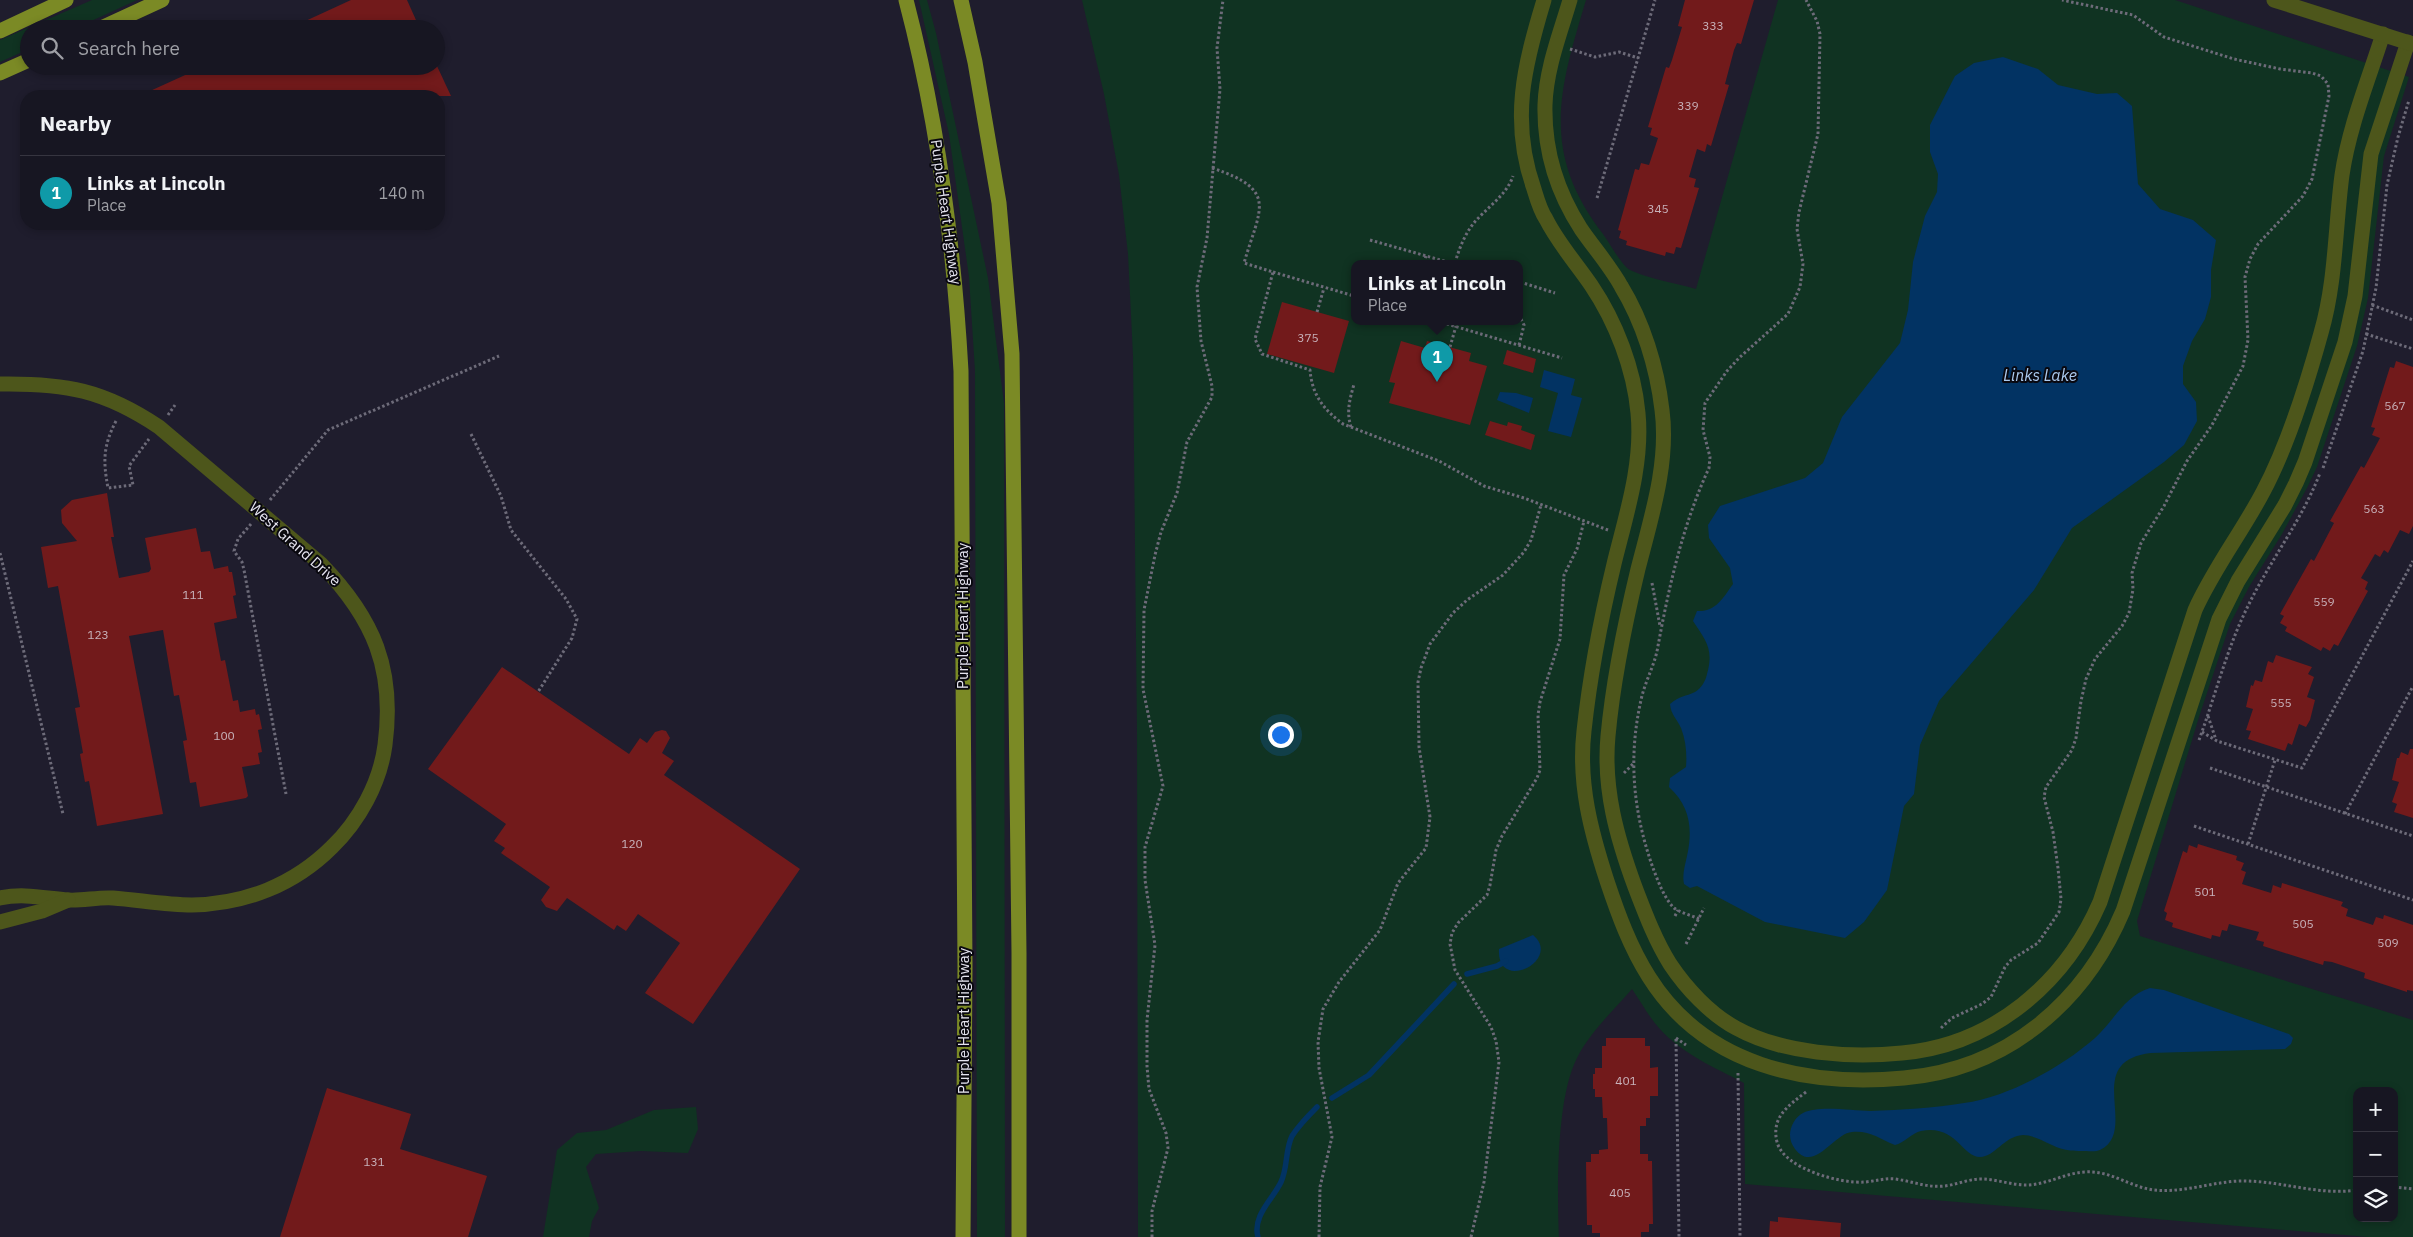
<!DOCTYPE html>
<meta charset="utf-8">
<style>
:root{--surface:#171622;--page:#201f2a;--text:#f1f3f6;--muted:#9e9fa5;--line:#363540;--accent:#5ad56e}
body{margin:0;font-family:"IBM Plex Sans",sans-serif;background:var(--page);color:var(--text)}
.controls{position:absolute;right:15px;bottom:15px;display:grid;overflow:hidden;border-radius:10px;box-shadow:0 2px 8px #0003}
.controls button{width:45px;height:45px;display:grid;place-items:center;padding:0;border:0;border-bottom:1px solid var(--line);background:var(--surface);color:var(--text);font:25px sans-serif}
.you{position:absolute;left:1280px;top:734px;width:18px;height:18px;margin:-12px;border:4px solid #fff;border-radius:50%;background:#1a73e8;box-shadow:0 0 0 8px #1a73e833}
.badge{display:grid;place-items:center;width:32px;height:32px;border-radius:50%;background:var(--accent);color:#fff;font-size:16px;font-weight:700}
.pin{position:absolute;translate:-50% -41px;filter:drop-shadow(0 1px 2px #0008)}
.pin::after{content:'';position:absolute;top:26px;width:18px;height:15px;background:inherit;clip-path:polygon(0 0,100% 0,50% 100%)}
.popup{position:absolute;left:1351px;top:260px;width:172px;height:65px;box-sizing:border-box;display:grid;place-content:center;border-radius:10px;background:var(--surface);filter:drop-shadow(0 1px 4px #0005);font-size:16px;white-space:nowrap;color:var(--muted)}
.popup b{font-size:19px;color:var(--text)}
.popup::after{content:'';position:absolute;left:50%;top:100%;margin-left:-10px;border:10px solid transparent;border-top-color:var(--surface)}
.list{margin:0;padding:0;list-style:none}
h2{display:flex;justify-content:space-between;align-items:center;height:65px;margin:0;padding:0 20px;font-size:21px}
h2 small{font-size:16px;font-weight:400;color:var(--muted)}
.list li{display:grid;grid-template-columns:32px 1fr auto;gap:15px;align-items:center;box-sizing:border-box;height:75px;padding:0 20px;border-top:1px solid var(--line)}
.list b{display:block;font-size:19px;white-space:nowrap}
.list p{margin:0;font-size:16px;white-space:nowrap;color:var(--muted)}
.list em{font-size:16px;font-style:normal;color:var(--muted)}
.icon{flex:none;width:28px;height:28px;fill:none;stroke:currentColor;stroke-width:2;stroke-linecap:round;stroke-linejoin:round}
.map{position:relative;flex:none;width:2413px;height:1237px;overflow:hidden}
.search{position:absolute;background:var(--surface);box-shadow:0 2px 8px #0003;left:20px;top:20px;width:425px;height:55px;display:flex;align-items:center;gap:12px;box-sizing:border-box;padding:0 18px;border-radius:28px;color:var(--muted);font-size:19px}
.panel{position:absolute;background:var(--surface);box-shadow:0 2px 8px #0003;left:20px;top:90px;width:425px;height:140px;border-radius:20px}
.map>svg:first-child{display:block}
</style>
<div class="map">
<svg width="2413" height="1237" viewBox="0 0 2413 1237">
<rect width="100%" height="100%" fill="#1f1d2d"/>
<g fill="#103322" fill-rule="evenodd">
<polygon points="92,0 137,0 74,29 29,29 29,49 0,62 0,40"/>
<polygon points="919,0 927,0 936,33 988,278 1004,403 1005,1237 977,1237 975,371 969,277 949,134"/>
<path d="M1082 0H1586C1559 90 1540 152 1603 234 1609 242 1622 266 1630 270 1650 279 1675 283 1696 289L1778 0H2175L2409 77 2384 156 2368 298 2357 346 2317 467 2307 488 2282 534 2249 587 2230 624 2199 717 2137 921 2140 936 2413 1020V1237H2368L1745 1184 1744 1083C1714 1067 1682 1054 1659 1028 1649 1017 1641 1002 1632 989 1613 1011 1590 1032 1577 1058 1556 1099 1557 1190 1559 1237H1138L1137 732 1133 356 1128 254 1119 175 1104 94ZM1354 263H1520V321H1354ZM2357 1091H2394V1218H2357Z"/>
<polygon points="696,1107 698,1129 688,1153 641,1151 596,1154 586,1167 599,1208 592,1221 589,1237 543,1237 557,1150 577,1133 606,1130 654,1110"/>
</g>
<g fill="#023363">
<path d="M2003 57 2038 69 2058 85 2097 94 2117 93 2132 106 2138 184 2160 209 2193 220 2216 240 2211 270V297L2205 319 2192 341 2183 366V384L2196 402 2197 421 2184 445 2164 462 2072 528 2034 590 1939 701 1920 745 1914 794 1904 806 1887 890 1864 922 1845 938 1765 922 1697 886 1690 888 1684 884C1682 874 1685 866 1687 856 1693 829 1690 806 1669 787L1670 778 1686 767C1687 754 1686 741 1681 728 1677 719 1671 715 1670 704 1681 695 1685 697 1695 692 1701 689 1706 680 1707 674 1714 649 1706 641 1693 621L1697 611C1716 612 1723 598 1733 584L1730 568 1709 538 1708 525 1720 506 1805 478 1823 463 1842 417 1900 343 1908 310 1913 262 1925 216 1937 192 1938 174 1930 152V125L1955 76 1974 63Z"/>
<polygon points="1544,370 1575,379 1571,395 1582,398 1571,437 1548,431 1558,393 1540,387"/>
<polygon points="1500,392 1516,393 1533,398 1529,413 1497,400"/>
<path d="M1533 935C1563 960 1496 994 1499 949Z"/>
<path d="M2150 988 2164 990 2289 1034 2293 1038 2291 1044 2285 1049 2151 1053C2081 1061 2140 1130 2100 1150 2096 1152 2089 1151 2085 1151 2076 1151 2068 1151 2059 1148 2048 1144 2035 1135 2023 1135 2004 1136 1995 1157 1980 1157 1962 1157 1956 1124 1921 1131 1912 1133 1904 1143 1895 1145 1880 1139 1869 1130 1852 1132 1834 1133 1814 1174 1795 1149 1792 1145 1790 1140 1790 1135 1790 1127 1795 1117 1803 1113 1819 1105 1852 1111 1870 1111 1901 1110 1934 1108 1964 1103 2008 1097 2062 1067 2095 1038 2114 1021 2124 996 2150 988Z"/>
</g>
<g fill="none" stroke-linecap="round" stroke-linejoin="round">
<g stroke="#023363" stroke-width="5.5">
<polyline points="1467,974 1497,966 1506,961"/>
<polyline points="1332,1098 1369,1075 1454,984"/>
<path d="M1258 1237C1252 1216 1273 1199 1281 1182 1288 1167 1285 1150 1292 1136 1299 1125 1308 1116 1317 1107"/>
</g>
</g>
<g fill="#721a1b">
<polygon points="351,0 407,0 420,29 288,29"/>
<polygon points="1685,0 1754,0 1741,44 1737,43 1734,50 1725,84 1729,85 1711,146 1707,144 1705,152 1697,149 1689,177 1696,179 1694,187 1699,188 1681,248 1676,247 1674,254 1666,252 1665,256 1626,245 1627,241 1619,238 1621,231 1618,230 1635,169 1639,170 1641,163 1649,165 1658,138 1650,135 1652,128 1648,127 1666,67 1669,68 1672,60 1682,27 1678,26"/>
<polygon points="205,66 437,66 451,96 139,96"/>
<polygon points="1282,302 1349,321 1334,373 1267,354"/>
<polygon points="1401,341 1425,348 1427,341 1471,353 1469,361 1487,366 1470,425 1389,403 1395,383 1389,382"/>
<polygon points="1507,350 1536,359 1533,373 1503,364"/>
<polygon points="2396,361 2413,367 2413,526 2409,534 2400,530 2388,553 2384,550 2380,557 2375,554 2361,578 2368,582 2365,589 2368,591 2338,646 2334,644 2330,651 2323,647 2321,651 2285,631 2287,627 2280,623 2284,616 2280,614 2311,559 2314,561 2334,523 2330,521 2361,466 2364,468 2380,438 2372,435 2375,428 2371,427 2390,367 2394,368"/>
<polygon points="1490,421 1507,426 1508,422 1522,426 1521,430 1535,435 1531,450 1485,435"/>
<polygon points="107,493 114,537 111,537 119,578 149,572 151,569 145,538 196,528 201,552 210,551 214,569 228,566 229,572 232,572 236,595 233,596 237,618 214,623 221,661 225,660 233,701 238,700 240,712 255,709 256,715 259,714 262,729 258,730 262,752 258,753 260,764 242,767 248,796 246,798 200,807 196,782 190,783 183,741 187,740 179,695 174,696 163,630 129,636 163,814 97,826 89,781 85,782 80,754 83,753 75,708 80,707 58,586 48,588 41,547 77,541 62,523 61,510 72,500"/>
<polygon points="2276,655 2312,667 2308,674 2314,677 2307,697 2315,700 2310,720 2306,727 2299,724 2292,745 2288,743 2285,751 2248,739 2251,731 2246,730 2253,709 2246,707 2251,685 2253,686 2255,680 2262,682 2268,661 2273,663"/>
<polygon points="502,667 629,754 640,738 647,743 655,732 662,730 666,731 670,738 662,753 674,761 664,775 800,869 693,1024 645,993 680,943 638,914 626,931 617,925 614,930 567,898 557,911 546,907 541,900 550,887 501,853 505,848 494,841 506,824 428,769"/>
<polygon points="2410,749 2413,749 2413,818 2394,812 2397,804 2392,802 2399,782 2392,780 2397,758 2399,758 2401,752 2408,755"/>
<polygon points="2198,844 2237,856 2236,860 2244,863 2241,870 2246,872 2242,884 2271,893 2273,885 2281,888 2282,883 2343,902 2341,906 2348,909 2346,916 2373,925 2376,917 2383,919 2384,915 2413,925 2413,991 2407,990 2407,992 2364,978 2365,973 2332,962 2324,961 2323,965 2263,946 2264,942 2256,940 2259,932 2229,924 2227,931 2222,930 2220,937 2212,935 2211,939 2172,927 2173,923 2165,920 2167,913 2164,911 2183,851 2187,853 2189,845 2197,848"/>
<polygon points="1606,1038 1645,1038 1645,1046 1650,1046 1650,1068 1658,1067 1658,1096 1650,1096 1650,1118 1646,1118 1646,1126 1640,1126 1640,1154 1648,1154 1648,1161 1652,1161 1653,1224 1649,1224 1649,1232 1641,1232 1641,1237 1600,1237 1600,1233 1592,1233 1592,1225 1587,1225 1586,1162 1591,1162 1591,1154 1599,1154 1599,1150 1608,1149 1607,1118 1603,1118 1602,1097 1595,1097 1595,1089 1593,1089 1593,1074 1595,1074 1595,1068 1602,1068 1602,1046 1606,1046"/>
<polygon points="327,1088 411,1114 400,1149 487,1176 468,1237 280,1237"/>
<polygon points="1778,1217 1841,1223 1840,1237 1769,1237 1770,1221 1778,1222"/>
</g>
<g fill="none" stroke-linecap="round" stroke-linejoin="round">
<g stroke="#6d6b79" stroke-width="3" stroke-dasharray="2.5 2.5" stroke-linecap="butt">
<polyline points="1570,49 1595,57 1619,52 1638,58"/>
<path d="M1212 168C1279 190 1260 208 1244 263L1273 272 1255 339 1262 354 1310 370C1312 395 1324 410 1343 424L1439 461 1484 486 1524 498 1608 530"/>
<polyline points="1597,198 1655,0"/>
<polyline points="1370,240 1451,263"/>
<polyline points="1424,263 1426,256"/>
<path d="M1455 263C1459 249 1464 236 1473 224 1485 209 1507 195 1513 176"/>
<polyline points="1273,272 1354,296"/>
<polyline points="1520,282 1555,293"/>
<polyline points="2372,305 2413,320"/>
<polyline points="1317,312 1324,288"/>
<polyline points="1437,321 1562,358"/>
<polyline points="2366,334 2413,349"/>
<polyline points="1519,345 1524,325 1520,317"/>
<polyline points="1450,347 1456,326"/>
<polyline points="168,415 175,405"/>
<path d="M116 421C103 446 103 461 108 488L133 485 129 466 149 439"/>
<path d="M1351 427C1346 411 1350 399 1354 384"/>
<polyline points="471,434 501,496 511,530 566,599 577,619 572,638 538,692"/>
<polyline points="2323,468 2363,351 2376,288 2387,185 2398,137 2409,100"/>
<polyline points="270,500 328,430 499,356"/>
<polyline points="251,524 238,539 234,551 242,562 244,570 286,794"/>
<polyline points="0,553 63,814"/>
<polyline points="1652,583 1660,626"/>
<polyline points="2208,716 2216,740"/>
<polyline points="2202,732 2217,741 2302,768 2413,561"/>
<path d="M2199 740C2216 694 2227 647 2249 604 2271 559 2302 520 2320 473"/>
<polyline points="2210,768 2413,836"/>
<polyline points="1624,773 1633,764"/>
<polyline points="2345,814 2413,686"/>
<polyline points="2194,826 2413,900"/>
<polyline points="2248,844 2275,760"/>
<polyline points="1675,916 1678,910"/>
<path d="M1699 919C1691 915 1681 913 1674 908 1664 898 1658 881 1653 868 1633 812 1628 758 1641 700 1645 681 1655 665 1658 646 1669 586 1683 524 1709 468L1710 457 1703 430 1705 403 1727 371 1739 358 1788 314 1800 287 1803 264 1797 229 1799 212 1818 134 1820 34 1817 21 1806 0"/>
<polyline points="1686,944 1704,908"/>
<polyline points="1941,1028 1952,1018 1982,1004 1991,997 2005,967 2011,960 2038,943 2059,912 2061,899 2058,868 2053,832 2044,797 2046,787 2072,750 2076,738 2081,701 2086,679 2095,659 2122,626 2129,613 2133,589 2132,573 2141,543 2164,506 2187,461 2212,425 2243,366 2248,340 2245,277 2250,259 2258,244 2303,196 2312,179 2329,96 2328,84 2321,76 2312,73 2280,69 2234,59 2164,37 2133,15 2062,0"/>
<polyline points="1676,1038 1686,1045"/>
<polyline points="1676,1039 1679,1237"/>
<polyline points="1738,1073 1740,1237"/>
<path d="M1806 1092C1788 1106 1771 1117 1777 1142 1784 1169 1841 1184 1865 1182 1876 1181 1885 1178 1895 1179 1912 1181 1927 1188 1944 1186 1956 1185 1968 1179 1981 1179 1996 1179 2011 1185 2026 1185 2046 1185 2065 1173 2085 1172 2110 1170 2130 1187 2154 1190 2184 1193 2211 1182 2240 1181 2280 1180 2317 1196 2357 1190"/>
<polyline points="2394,1187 2413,1189"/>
<polyline points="1152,1237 1152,1211 1168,1148 1166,1133 1149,1089 1147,1066 1147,1020 1155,945 1145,880 1145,847 1163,786 1143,689 1144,610 1155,555 1161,532 1177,493 1187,442 1212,397 1212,386 1201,341 1197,287 1207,238 1220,89 1217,48 1223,0"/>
<polyline points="1319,1237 1320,1187 1332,1137 1319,1068 1318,1042 1323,1009 1339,982 1380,930 1398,883 1426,848 1430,817 1419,747 1418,682 1421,668 1430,644 1453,613 1467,600 1503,575 1524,552 1531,540 1541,505"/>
<polyline points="1471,1237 1484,1182 1499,1062 1496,1041 1491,1027 1455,970 1450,944 1452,933 1458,923 1487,895 1490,885 1496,850 1502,836 1537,778 1540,770 1538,715 1540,702 1560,639 1564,575 1577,549 1584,521"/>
</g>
<g stroke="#4d561b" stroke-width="15">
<path d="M1544 0C1524 66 1510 121 1534 189 1537 199 1540 210 1546 219 1558 243 1576 263 1591 285 1616 322 1634 369 1638 413 1643 464 1626 515 1614 564 1601 618 1590 675 1584 731 1578 783 1591 832 1607 881 1618 914 1630 947 1649 977 1705 1066 1806 1087 1904 1078 2007 1069 2084 1003 2123 911L2219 619 2238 581 2285 505 2296 483 2305 462 2345 342 2355 296 2371 154 2408 42"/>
<path d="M1570 0C1560 34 1546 69 1545 105 1544 149 1557 192 1581 229 1594 248 1610 266 1621 286 1643 322 1657 367 1662 410 1669 463 1651 518 1638 569 1625 623 1613 681 1608 736 1603 789 1617 838 1635 887 1645 913 1655 940 1670 964 1686 988 1710 1014 1736 1028 1783 1054 1850 1058 1902 1053 1993 1045 2065 983 2100 902L2195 610C2214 568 2242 532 2263 492 2288 445 2307 384 2321 333 2336 282 2335 228 2342 175 2349 127 2368 81 2383 34"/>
<polyline points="2274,0 2413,44"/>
<path d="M0 384C65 383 104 390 159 427L321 564C374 619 395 669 385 745 380 783 359 821 332 847 294 885 245 904 192 905 166 905 139 900 113 898 98 897 82 901 68 900 44 898 23 893 0 898"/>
<polyline points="0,922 42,911 68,900"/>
</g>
<g stroke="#7b8a25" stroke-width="15">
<path d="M906 0C938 122 954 245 961 371L965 967 963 1237"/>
<polyline points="961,0 975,62 999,203 1012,354 1019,953 1019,1237"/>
<polyline points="99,29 162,0"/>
<polyline points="0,31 66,0"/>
<polyline points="0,73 29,60"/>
</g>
</g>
<g text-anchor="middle" stroke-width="4" stroke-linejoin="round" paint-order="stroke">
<g font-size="12" fill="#c8b2ba">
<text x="1713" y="30">333</text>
<text x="1688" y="110">339</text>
<text x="1658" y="213">345</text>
<text x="1308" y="342">375</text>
<text x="2395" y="410">567</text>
<text x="2374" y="513">563</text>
<text x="193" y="599">111</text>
<text x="2324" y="606">559</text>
<text x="98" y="639">123</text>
<text x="2281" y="707">555</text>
<text x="224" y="740">100</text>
<text x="632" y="848">120</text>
<text x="2205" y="896">501</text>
<text x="2303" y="928">505</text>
<text x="2388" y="947">509</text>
<text x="1626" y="1085">401</text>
<text x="374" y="1166">131</text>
<text x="1620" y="1197">405</text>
</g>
<g font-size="15" fill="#e5e4ef" stroke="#09080f">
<text transform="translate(946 212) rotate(82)" y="5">Purple Heart Highway</text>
<text transform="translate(295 544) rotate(42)" y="5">West Grand Drive</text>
<text transform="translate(963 616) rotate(-90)" y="5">Purple Heart Highway</text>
<text transform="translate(964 1021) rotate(-90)" y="5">Purple Heart Highway</text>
</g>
<g font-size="16" font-style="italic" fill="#accaef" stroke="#09080f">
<text x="2040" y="381">Links Lake</text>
</g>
</g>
</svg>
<div class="controls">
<button>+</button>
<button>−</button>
<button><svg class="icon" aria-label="layers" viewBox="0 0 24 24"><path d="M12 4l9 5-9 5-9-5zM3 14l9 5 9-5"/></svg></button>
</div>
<div class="you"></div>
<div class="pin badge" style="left:1437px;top:382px;background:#0f9aa8">1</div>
<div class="popup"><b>Links at Lincoln</b>Place</div>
<div class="search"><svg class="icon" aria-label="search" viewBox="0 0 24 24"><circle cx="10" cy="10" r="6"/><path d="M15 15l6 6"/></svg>Search here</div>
<section class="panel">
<h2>Nearby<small></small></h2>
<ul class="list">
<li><span class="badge" style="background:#0f9aa8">1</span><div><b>Links at Lincoln</b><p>Place</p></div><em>140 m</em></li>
</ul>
</section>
</div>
